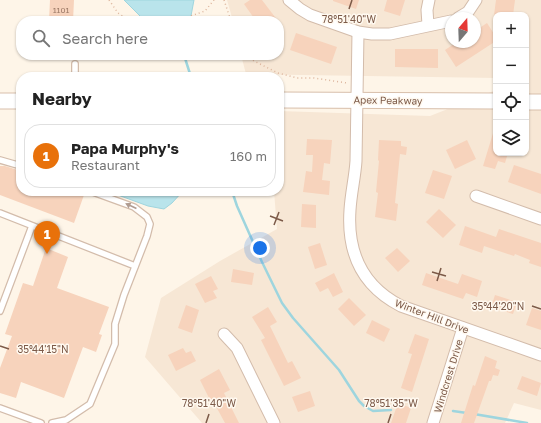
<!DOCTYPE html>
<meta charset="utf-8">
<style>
:root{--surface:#fff;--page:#f6f6f6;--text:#222;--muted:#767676;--line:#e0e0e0;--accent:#0f766e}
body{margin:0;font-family:"Golos Text",sans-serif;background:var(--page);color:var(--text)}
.controls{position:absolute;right:12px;top:12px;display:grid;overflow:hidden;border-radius:8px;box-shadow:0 1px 3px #0004}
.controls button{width:36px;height:36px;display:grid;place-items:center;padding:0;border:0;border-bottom:1px solid var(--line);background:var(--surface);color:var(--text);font:20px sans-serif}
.compass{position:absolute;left:445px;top:12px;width:36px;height:36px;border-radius:50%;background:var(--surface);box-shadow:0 1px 3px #0004;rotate:19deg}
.you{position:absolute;left:260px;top:248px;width:14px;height:14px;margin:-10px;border:3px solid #fff;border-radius:50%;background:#1a73e8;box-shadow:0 0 0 6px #1a73e833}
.badge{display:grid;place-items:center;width:26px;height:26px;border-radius:50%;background:var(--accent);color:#fff;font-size:13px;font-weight:700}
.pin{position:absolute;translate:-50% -33px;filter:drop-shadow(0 1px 2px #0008)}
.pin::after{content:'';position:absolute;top:21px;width:14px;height:12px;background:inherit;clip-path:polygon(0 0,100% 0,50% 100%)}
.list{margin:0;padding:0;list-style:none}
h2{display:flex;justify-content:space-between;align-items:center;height:52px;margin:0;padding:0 16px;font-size:17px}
h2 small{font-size:13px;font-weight:400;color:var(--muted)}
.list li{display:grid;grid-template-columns:26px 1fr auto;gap:12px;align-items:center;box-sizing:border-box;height:64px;margin:0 8px 8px;padding:0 8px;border:1px solid var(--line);border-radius:16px}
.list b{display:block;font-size:15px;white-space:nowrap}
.list p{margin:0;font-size:13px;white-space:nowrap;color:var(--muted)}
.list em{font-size:13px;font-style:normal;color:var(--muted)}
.icon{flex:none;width:22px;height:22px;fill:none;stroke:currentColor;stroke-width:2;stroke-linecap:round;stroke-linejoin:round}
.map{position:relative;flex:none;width:541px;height:423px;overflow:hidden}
.search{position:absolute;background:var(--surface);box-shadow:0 1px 3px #0004;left:16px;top:16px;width:268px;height:44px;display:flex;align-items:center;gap:10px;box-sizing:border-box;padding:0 14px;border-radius:16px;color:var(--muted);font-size:15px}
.panel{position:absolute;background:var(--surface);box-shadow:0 1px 3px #0004;left:16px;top:72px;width:268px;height:124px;border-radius:16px}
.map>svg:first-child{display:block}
</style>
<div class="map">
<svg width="541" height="423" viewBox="0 0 541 423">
<rect width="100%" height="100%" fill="#fef5e8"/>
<path fill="#f7e7d5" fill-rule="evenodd" d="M227 0H541V410L514 403 505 423H202L145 357 161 298 220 261 277 229 274 191H279V111L430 116 496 90V153H526V15H496V78L246 74 241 55H279V21H233ZM451 18H475V42H451Z"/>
<g fill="#b9e4eb" stroke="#9ed5de">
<polygon points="124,0 194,0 190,21 145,21"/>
<polygon points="107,191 183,191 172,203 164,209 148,206"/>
</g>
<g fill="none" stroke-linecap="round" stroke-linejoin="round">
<g stroke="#9ed5de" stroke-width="2.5">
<polyline points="184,55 191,77"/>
<polyline points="232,191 237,206 262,262 282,303 293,318 339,370 359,401 364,406 373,411 391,410"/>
<polyline points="453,411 467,413"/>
<polyline points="474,414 527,423"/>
</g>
</g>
<g fill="#f7d3bc">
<polygon points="50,0 74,0 73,21 49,21"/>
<polygon points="250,0 262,0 278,21 256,21 244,4"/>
<polygon points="333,0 359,0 356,9 333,1"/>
<polygon points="387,0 405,0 400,16 384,11"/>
<polygon points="496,0 515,0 513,15 494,15"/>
<polygon points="487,23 496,37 496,41 456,67 445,50 457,42 475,42 475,31"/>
<polygon points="296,33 337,47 331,64 290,50"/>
<polygon points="395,49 438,49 438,68 395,67"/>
<polygon points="494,130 496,130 496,153 508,153 505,163 498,161 495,169 483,166"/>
<polygon points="307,139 332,140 330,164 324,163 322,180 330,181 329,195 303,192 306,171 312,172 313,155 306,155"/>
<polygon points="379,140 401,141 401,146 407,147 406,155 400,154 395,203 398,204 396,221 375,217 378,193 376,192 379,161 378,160"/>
<polygon points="467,140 476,159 455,169 446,150"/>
<polygon points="514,165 541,174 541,194 508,182"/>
<polygon points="0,166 5,166 21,171 21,191 73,191 84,195 74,223 0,195"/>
<polygon points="433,170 452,176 444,199 425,193"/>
<polygon points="302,204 316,205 316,228 301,227"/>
<polygon points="439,209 456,225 443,238 426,222"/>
<polygon points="465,226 496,237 499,229 541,243 541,267 529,263 530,260 515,254 514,256 484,246 482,253 459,245"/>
<polygon points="320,243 327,265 315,269 308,247"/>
<polygon points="46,248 68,257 57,288 109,307 99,334 102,335 96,352 83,347 64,398 21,382 16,398 0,393 0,368 12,336 5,334 23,283 33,286"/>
<polygon points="397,248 410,261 398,272 385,258"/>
<polygon points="233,269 254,273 252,285 231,282"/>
<polygon points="334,273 343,292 333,297 328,288 320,292 315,283"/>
<polygon points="426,273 458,284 462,274 482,281 477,297 466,293 463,299 422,285"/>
<polygon points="211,276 218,289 213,291 217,298 205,303 195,284"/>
<polygon points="495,295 517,302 513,314 491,307"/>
<polygon points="349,298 366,315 354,326 338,309"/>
<polygon points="186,305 199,310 192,333 178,328"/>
<polygon points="268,307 277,322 270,326 288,363 292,361 301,378 284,386 261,340 265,338 252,317"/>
<polygon points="532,308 541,311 541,330 526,325"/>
<polygon points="372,320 390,329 384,342 366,333"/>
<polygon points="415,334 429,339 412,392 401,388 412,354 408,353"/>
<polygon points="183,348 186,353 191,351 196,361 176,371 168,355"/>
<polygon points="485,356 497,361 495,368 500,370 498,376 493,375 491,381 489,381 474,423 461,423 473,385 475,386"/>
<polygon points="219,369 230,390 224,393 239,423 225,423 212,399 210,400 200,380"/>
<polygon points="522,376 541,383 537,396 517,389"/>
<polygon points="310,391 315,406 298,412 292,397"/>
<polygon points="398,403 411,408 406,423 391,423"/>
</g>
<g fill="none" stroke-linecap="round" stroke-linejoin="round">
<defs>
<g id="service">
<polyline points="75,64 75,77"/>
<polyline points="0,160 21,166"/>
<polyline points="0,213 135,266"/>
<polyline points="0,311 32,226"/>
<polyline points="0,408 41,423"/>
<polyline points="52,423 66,420 90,404 115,344 115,324 124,295 147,236 150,224 147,217 134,207 90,191"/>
</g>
<g id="minor">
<polyline points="289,0 300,9 310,15 358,32 372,34 390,34 451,21"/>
<polyline points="458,18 468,12 476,0"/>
<polyline points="428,25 427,10 429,0"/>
<path d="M358 32 356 161C355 177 351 193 350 210 347 253 362 286 401 306L541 355"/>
<polyline points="476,196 541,219"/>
<polyline points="224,334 237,348 274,423"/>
<polyline points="433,423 463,328"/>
</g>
<g id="secondary">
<polyline points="279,100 496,101"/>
<polyline points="0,101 21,101"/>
<polyline points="526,102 541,102"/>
</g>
</defs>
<use href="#service" stroke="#d3bcab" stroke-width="8"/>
<use href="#minor" stroke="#d3bcab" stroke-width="13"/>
<use href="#secondary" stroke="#d8bfab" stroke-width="17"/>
<g stroke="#ddb69e" stroke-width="1.5" stroke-dasharray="1 3" stroke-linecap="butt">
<polyline points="109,0 118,13 129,21"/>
<polyline points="224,0 231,21"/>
<polyline points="176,21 205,11 214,0"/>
<polyline points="247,55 254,61 278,73 297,78 314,78 347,83"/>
</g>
<use href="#service" stroke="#fff" stroke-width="5.5"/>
<use href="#minor" stroke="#fff" stroke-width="11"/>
<use href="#secondary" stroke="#fff" stroke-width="15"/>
</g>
<defs><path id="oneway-solid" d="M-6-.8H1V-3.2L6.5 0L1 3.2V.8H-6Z"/></defs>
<use fill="#b09c91" href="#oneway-solid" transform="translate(131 206) rotate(-155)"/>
<path fill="none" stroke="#7c5a48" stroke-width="1.5" d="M349 9 352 0M270 216 283 221M274 225 279 212M432 272 446 276M437 281 441 268M532 306 541 309M0 346 9 349M206 423 209 414M388 423 391 414"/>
<g text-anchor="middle" stroke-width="3" stroke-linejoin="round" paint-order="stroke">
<g font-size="8" fill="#9b7865">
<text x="61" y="13">1101</text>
</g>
<g font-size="10" fill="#7c5a48" stroke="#fff9f0">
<text transform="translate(388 100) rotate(1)" y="4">Apex Peakway</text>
<text transform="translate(432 316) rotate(21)" y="4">Winter Hill Drive</text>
<text transform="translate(448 376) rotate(-73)" y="4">Windcrest Drive</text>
</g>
</g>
<g font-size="10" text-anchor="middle" fill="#7c5a48" stroke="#fff9f0" stroke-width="3" stroke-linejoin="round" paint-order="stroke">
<text x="349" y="23">78°51'40"W</text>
<text x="498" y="310">35°44'20"N</text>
<text x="43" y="353">35°44'15"N</text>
<text x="209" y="407">78°51'40"W</text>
<text x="391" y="407">78°51'35"W</text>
</g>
</svg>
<div class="controls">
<button>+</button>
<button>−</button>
<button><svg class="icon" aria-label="locate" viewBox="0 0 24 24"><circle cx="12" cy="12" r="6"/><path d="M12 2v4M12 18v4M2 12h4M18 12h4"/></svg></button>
<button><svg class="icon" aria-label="layers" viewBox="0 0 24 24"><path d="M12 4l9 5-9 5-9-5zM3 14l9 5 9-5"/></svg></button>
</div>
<svg class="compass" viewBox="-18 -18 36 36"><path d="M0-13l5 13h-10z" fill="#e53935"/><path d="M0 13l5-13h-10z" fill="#767676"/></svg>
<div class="you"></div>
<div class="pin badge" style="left:47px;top:254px;background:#e8710a">1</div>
<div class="search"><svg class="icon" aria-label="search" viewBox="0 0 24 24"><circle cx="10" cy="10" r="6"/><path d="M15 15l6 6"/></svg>Search here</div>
<section class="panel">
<h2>Nearby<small></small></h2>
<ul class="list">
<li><span class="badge" style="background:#e8710a">1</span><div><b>Papa Murphy's</b><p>Restaurant</p></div><em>160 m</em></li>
</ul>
</section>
</div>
